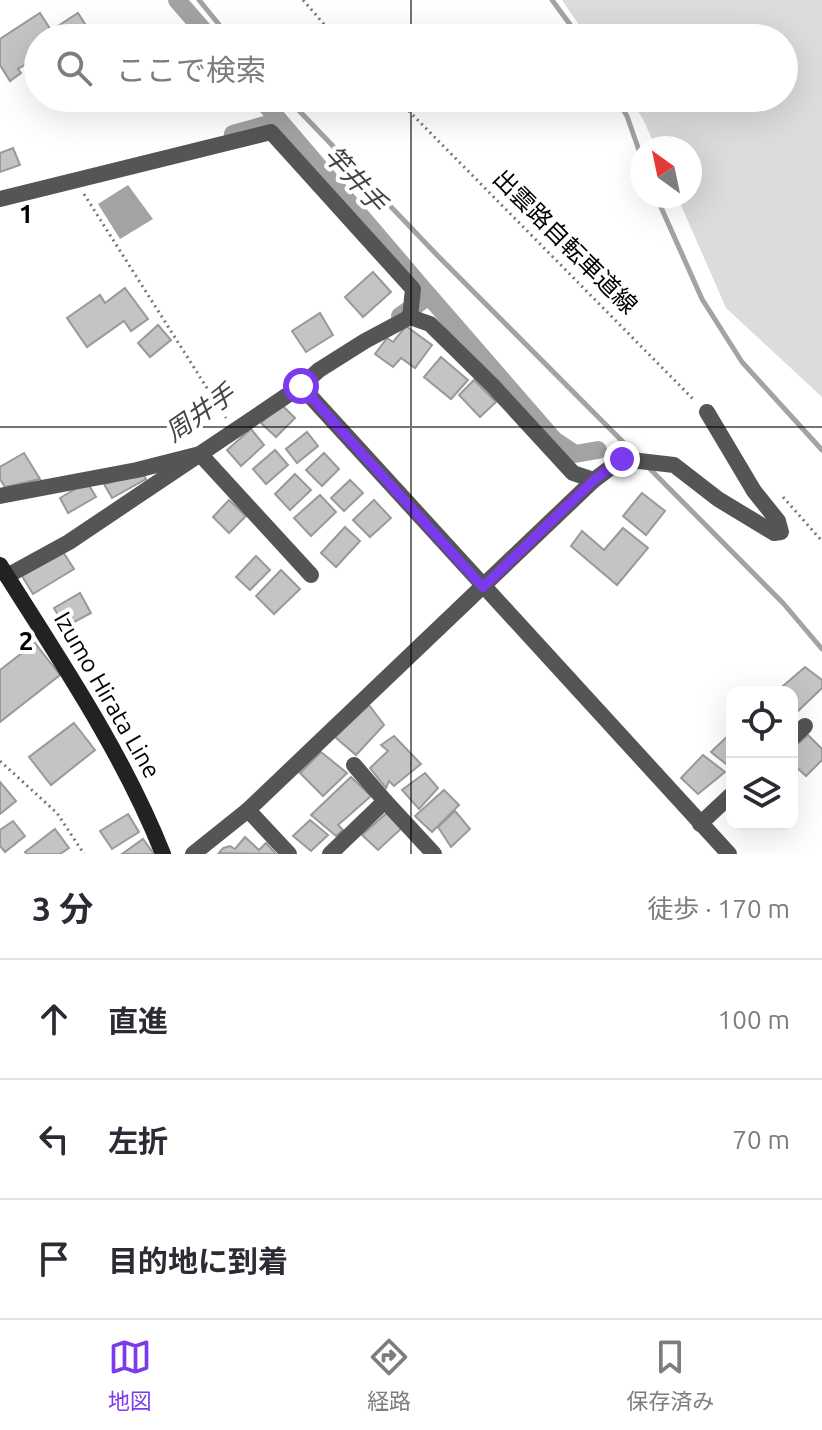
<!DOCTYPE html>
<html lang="ja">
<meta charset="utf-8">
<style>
:root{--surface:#fff;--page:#f2f2f3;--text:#2b2b33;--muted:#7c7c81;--line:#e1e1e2;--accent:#7c3aed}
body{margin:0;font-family:Ubuntu,"Noto Sans JP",sans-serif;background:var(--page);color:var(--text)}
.controls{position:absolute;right:24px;bottom:24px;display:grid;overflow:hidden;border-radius:16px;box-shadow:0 8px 32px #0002}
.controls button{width:72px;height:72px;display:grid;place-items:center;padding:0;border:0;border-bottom:2px solid var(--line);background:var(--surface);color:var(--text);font:40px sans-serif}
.compass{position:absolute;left:630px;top:136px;width:72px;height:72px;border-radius:50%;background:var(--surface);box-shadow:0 8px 32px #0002;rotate:327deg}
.stop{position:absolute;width:24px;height:24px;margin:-18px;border:6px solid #7c3aed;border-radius:50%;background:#fff}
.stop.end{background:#7c3aed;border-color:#fff;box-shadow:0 2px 8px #0008}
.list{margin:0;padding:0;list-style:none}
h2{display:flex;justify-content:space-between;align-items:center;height:104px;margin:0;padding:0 32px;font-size:34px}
h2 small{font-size:26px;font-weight:400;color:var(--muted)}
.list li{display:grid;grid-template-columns:52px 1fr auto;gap:24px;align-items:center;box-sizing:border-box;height:120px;padding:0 32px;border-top:2px solid var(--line)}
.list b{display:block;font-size:30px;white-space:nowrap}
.list em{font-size:26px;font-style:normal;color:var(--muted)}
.icon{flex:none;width:44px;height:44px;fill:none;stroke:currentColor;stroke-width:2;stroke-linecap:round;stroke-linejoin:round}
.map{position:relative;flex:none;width:822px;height:854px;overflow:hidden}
.search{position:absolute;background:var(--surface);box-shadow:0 8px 32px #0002;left:24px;right:24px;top:24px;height:88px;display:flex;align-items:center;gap:20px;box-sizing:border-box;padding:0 28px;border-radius:44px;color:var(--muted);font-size:30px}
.sheet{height:464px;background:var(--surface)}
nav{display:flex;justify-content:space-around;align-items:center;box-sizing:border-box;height:112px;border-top:2px solid var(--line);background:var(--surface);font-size:22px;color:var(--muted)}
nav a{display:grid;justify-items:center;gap:4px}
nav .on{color:var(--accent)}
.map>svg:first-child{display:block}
</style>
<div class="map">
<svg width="822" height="854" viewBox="0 0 822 854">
<rect width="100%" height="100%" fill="#fff"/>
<polygon fill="#dcdcdc" points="562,0 822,0 822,397 726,308 677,196 690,196 690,148 656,148 643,119 629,98 784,98 784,38 588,38"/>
<polygon fill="#a3a3a3" points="128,185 153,219 120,239 98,204"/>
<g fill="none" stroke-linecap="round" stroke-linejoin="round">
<g stroke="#a3a3a3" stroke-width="5">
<polyline points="199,0 230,38"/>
<polyline points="552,0 580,38"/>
<polyline points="287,98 437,255 636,455"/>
<polyline points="616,98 627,116 642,159"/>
<polyline points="656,196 702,299 742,362 822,450"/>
<polyline points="649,468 783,603 822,649"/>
</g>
<g stroke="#a3a3a3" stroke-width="18">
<polyline points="177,0 210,38"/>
<polyline points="260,98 429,296 400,316"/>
<polyline points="233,134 265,125 272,126 284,139"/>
<polyline points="421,292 426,297 429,296 554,440 575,454 598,450"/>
</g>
</g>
<g fill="#c4c4c4" stroke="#999" stroke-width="2">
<polygon points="40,13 56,38 38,38 38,68 33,60 18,69 21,73 10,81 0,65 0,39"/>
<polygon points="78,13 94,38 57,38 63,34 58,26"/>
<polygon points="13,148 20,165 0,172 0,153"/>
<polygon points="373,272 391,292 363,317 345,297"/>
<polygon points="125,288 148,319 131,331 124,321 87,347 67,318 100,295 105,303"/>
<polygon points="320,313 333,335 306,352 292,331"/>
<polygon points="158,325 171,340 150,357 138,343"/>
<polygon points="406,326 432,345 415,368 401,358 393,367 375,354 387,338 393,342"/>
<polygon points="441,357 468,380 451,399 424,377"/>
<polygon points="474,380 496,402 480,417 459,395"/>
<polygon points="281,404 295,418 276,437 261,423"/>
<polygon points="251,429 264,445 241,466 227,450"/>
<polygon points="307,432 318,446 297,463 286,449"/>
<polygon points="275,450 288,465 266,484 253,469"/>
<polygon points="24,453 40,479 5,487 0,479 0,467"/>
<polygon points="324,453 339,469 322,486 306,470"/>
<polygon points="143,473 146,479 112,498 104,484"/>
<polygon points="295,474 311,490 290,510 275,494"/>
<polygon points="350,480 363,493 344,511 331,498"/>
<polygon points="87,482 96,497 68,513 60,498"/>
<polygon points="642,493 665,511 646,535 623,516"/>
<polygon points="320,495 336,512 311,536 294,518"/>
<polygon points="229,500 246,516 229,533 213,517"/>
<polygon points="374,500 391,518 370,537 353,520"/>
<polygon points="345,527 360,541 336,567 321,553"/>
<polygon points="623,528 648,548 617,585 571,546 582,531 604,550"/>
<polygon points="63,552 74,569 33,594 22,576"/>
<polygon points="256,556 270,570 250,590 236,577"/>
<polygon points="281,570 300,589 274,614 256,596"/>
<polygon points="80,593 91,613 65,627 54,608"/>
<polygon points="35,643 60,675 0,722 0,670"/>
<polygon points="805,667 822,680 822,688 798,711 792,705 792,692 776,692"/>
<polygon points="369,705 384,725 356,755 335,737"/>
<polygon points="74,723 95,750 51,785 29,757"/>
<polygon points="732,732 732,767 731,768 711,752"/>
<polygon points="808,735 822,749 822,760 806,776 792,763 792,749"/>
<polygon points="394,736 421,764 394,786 389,781 386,788 370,768 388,751 381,745"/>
<polygon points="321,752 347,773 323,796 300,773"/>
<polygon points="703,755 725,772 698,794 681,778"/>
<polygon points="425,773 438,788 419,809 402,790"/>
<polygon points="351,777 371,796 338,825 343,830 336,836 311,815"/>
<polygon points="0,782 16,801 0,814"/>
<polygon points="444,790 459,805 432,832 415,816"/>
<polygon points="389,811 403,827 378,850 362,835"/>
<polygon points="455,811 470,829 451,847 438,827"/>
<polygon points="128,814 139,832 112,849 100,831"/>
<polygon points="310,820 328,835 311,851 293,836"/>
<polygon points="13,821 25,836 5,852 0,846 0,830"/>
<polygon points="55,829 69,848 60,854 27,854 25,852"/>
<polygon points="245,837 259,850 266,843 276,854 219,853 223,848 230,846 235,849"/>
<polygon points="143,839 154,854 122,854"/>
</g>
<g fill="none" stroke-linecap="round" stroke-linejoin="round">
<g stroke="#777" stroke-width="3" stroke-dasharray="2 4" stroke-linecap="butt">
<polyline points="303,0 336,38"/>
<polyline points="396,98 694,400"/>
<polyline points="84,194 226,418"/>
<polyline points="783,497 822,541"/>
<polyline points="0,761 57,813 84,854"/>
</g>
<g stroke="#555" stroke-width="16">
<polyline points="0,199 271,132 413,289 410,317"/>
<polyline points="301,386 729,854"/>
<polyline points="0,496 137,470 200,454 301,386 319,370 365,341 410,317 430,324 493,386 573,473 594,480"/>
<polyline points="7,576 69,542 200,454 311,575"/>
<polyline points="792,738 805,726"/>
<polyline points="354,765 385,801"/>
<polyline points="248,810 289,854"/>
<polyline points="700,824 732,794"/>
<polyline points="193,854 248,810 594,480 622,459 674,465 718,499 774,533 781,532 778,521 754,491 707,412"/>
<polyline points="330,854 385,801 434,854"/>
</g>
<path stroke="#222" stroke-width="16" d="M0 565C59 659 122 751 163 854"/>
</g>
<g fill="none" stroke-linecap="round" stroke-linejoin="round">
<polyline stroke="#7c3aed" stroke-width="10" points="301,386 483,587 594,480 622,459"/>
</g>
<path fill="none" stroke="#000" stroke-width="2" stroke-opacity="0.55" d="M411 0V38M411 98V854M0 427H822"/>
<g text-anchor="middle" stroke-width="8" stroke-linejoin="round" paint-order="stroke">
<g font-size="24" fill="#000" stroke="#fff">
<text transform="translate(565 242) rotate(45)" y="8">出雲路自転車道線</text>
<text transform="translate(107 695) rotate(60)" y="8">Izumo Hirata Line</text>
</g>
<g font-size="26" font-style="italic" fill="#444" stroke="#fff">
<text transform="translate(355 179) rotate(48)" y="9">竿井手</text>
<text transform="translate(200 413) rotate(-35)" y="9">周井手</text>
</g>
</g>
<g font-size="26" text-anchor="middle" font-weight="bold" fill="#000" stroke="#fff" stroke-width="8" stroke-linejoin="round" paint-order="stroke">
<text x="26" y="223">1</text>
<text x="26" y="650">2</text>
</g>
</svg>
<div class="controls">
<button><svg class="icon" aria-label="locate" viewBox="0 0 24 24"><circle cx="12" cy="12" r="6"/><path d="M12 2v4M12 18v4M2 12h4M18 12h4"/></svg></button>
<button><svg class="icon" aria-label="layers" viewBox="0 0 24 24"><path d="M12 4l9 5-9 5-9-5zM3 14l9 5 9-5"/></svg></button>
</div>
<svg class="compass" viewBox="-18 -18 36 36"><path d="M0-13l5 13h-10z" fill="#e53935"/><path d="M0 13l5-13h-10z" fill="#7c7c81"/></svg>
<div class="stop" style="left:301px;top:386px"></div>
<div class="stop end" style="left:622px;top:459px"></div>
<div class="search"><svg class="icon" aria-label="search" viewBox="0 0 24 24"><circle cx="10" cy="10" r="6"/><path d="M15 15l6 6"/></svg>ここで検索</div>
</div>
<section class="sheet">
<h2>3 分<small>徒歩 · 170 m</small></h2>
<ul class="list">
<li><svg class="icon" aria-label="ahead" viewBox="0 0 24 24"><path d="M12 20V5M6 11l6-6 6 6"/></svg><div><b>直進</b></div><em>100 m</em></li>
<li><svg class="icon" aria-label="left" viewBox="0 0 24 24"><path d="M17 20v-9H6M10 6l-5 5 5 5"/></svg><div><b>左折</b></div><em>70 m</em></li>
<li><svg class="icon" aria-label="arrive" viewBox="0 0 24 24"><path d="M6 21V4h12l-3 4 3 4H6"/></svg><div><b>目的地に到着</b></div></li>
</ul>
</section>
<nav>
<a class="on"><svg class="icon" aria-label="map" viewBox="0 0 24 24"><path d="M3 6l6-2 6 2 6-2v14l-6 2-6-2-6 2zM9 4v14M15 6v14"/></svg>地図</a>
<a><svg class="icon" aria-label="directions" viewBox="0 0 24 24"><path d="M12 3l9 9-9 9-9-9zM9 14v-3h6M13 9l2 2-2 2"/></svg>経路</a>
<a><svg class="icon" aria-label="saved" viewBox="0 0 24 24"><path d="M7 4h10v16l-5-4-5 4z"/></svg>保存済み</a>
</nav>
